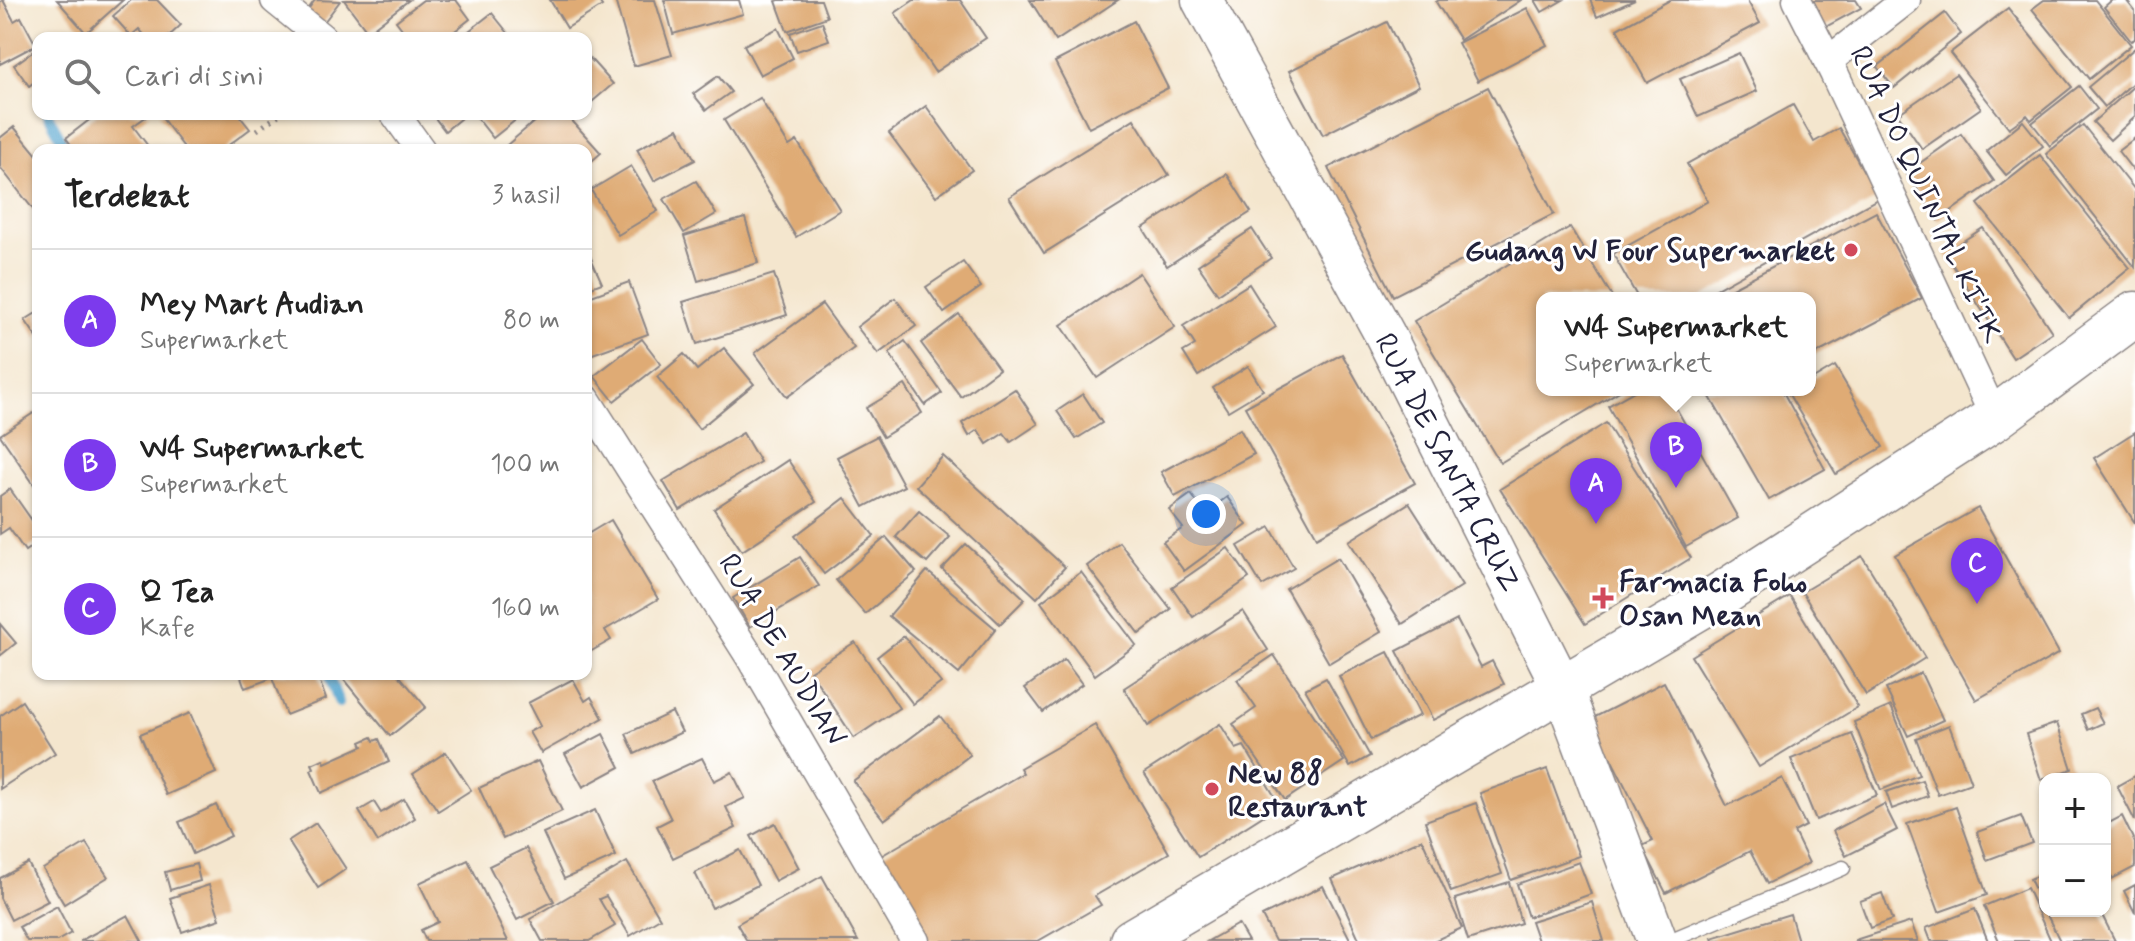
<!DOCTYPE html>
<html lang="id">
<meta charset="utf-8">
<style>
:root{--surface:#fff;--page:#f2f2f2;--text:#222;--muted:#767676;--line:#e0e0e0;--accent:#7c3aed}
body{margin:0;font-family:Mynerve,sans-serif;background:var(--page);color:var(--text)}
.controls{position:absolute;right:24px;bottom:24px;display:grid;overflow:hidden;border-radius:16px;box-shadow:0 2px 6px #0004}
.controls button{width:72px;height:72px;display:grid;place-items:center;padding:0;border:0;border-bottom:2px solid var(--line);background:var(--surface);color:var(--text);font:40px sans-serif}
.you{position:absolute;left:1206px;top:514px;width:28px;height:28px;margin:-20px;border:6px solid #fff;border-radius:50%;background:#1a73e8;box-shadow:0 0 0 12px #1a73e833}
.badge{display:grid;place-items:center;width:52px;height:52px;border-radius:50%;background:var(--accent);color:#fff;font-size:26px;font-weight:700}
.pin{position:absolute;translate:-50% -66px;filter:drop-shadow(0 2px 4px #0008)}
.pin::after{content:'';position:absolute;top:42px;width:28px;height:24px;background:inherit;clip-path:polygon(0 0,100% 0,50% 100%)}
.popup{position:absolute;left:1536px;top:292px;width:280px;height:104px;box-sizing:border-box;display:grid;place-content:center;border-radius:16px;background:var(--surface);filter:drop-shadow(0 2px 6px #0005);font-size:26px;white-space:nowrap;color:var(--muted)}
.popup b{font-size:30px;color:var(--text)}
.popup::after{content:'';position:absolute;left:50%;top:100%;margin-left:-16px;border:16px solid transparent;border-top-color:var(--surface)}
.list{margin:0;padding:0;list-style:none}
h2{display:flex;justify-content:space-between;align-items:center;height:104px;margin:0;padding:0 32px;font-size:34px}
h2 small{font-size:26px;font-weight:400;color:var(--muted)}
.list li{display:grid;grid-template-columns:52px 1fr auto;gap:24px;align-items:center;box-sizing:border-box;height:144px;padding:0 32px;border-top:2px solid var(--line)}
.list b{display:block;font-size:30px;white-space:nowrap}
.list p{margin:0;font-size:26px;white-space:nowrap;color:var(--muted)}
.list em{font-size:26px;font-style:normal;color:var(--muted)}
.icon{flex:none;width:44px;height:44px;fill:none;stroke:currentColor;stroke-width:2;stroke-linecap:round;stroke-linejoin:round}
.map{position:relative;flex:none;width:2135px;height:941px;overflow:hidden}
.search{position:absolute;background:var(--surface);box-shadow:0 2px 6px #0004;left:32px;top:32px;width:560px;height:88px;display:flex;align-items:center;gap:20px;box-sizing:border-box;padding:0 28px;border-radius:16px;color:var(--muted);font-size:30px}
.panel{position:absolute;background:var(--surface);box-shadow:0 2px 6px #0004;left:32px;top:144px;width:560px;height:536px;border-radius:16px}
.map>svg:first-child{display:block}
</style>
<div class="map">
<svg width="2135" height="941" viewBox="0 0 2135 941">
<rect width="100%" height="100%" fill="#fff"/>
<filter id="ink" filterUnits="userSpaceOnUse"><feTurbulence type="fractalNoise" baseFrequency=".0125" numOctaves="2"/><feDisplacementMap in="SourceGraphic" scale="16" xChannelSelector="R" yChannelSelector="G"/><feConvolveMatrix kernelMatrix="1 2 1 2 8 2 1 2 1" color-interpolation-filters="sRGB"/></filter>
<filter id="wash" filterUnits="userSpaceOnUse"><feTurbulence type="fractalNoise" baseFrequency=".006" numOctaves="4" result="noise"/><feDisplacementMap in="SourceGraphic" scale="32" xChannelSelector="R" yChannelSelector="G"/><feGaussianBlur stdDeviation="1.8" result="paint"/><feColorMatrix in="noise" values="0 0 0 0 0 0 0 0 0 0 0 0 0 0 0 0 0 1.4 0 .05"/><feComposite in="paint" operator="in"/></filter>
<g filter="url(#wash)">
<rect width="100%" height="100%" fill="#f4e6ce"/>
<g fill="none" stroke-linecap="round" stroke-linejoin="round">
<g stroke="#54a4ce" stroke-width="10">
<polyline points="48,114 67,150"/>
<polyline points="328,674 339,703"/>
</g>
</g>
<g id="blocks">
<g fill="#dfab75">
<polygon points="3,0 14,21 21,17 36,45 0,64 0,2"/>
<polygon points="57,0 123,0 86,33"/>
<polygon points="131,0 157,0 181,25 167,38 147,38 139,29 131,36 113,16"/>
<polygon points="315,0 340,1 321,26 304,15"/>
<polygon points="344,0 409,0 368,32"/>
<polygon points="423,0 456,0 470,19 446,38 409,38 396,21"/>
<polygon points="550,0 598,0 602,6 567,28"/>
<polygon points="615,0 655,0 672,55 634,66"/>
<polygon points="664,0 739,0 743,14 673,34"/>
<polygon points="779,0 821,0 827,17 787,31 776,1"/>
<polygon points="914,0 960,0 986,38 935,72 895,13"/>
<polygon points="1030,0 1118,0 1056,41"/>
<polygon points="1439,0 1521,0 1460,40 1436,2"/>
<polygon points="1535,0 1563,0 1542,12"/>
<polygon points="1590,0 1635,0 1597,17"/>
<polygon points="1670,0 1747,0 1760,23 1647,83 1617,29"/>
<polygon points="1807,0 1856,0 1861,8 1822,29"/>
<polygon points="2044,0 2095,0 2131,45 2089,79 2032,9"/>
<polygon points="2112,0 2126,0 2135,11 2135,39 2131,41 2104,7"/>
<polygon points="1527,8 1547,45 1478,81 1458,43"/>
<polygon points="2008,8 2072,87 2031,120 2027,115 2009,128 1950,53"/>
<polygon points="492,13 512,38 460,38"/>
<polygon points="1945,13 1961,34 1894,88 1877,67"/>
<polygon points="1134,21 1168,88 1089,128 1055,62"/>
<polygon points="822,22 829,40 797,51 790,33"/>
<polygon points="1387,22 1419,86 1323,135 1289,71"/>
<polygon points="778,28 793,58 760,75 744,45"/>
<polygon points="38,48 38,79 29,86 14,65"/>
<polygon points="2135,48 2135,81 2105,107 2088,87"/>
<polygon points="1739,53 1757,91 1698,117 1680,79"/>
<polygon points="586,54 613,84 586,107"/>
<polygon points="1956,74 1981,108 1922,149 1898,114"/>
<polygon points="718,76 731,92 706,110 693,94"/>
<polygon points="2135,85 2135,117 2110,140 2093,122"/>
<polygon points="2079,86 2097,109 2050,146 2032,123"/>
<polygon points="1488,87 1554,214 1393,296 1328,168"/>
<polygon points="760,98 789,146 797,141 840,210 796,237 724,120"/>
<polygon points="1793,105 1814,142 1839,128 1879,198 1700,298 1638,298 1613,254 1708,201 1687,164"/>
<polygon points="926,106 972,170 936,196 889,133"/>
<polygon points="97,114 150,114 133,126 151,150 75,150 66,138"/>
<polygon points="159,114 238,114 250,129 222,150 186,150"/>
<polygon points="432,114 466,114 445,131"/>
<polygon points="474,114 523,114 493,138"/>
<polygon points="543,114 566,114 601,153 586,166 586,150 512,150 507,145"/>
<polygon points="1134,119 1169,175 1044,253 1009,197"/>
<polygon points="2023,121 2043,146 2006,175 1986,151"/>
<polygon points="2083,125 2135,190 2135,267 2046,154"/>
<polygon points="14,127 38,156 38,212 36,213 0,167 0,138"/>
<polygon points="678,128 695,160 654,181 637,149"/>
<polygon points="1961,134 1994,181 1938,220 1906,173"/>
<polygon points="2135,138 2135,173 2118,151"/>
<polygon points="2040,155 2130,268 2069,318 1978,204"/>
<polygon points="631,166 658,211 618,235 591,190"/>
<polygon points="1227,174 1251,212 1167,266 1143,228"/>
<polygon points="696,181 716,214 684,233 664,199"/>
<polygon points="1876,212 1922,298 1810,357 1810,298 1738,298 1732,288"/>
<polygon points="745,218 758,263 698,281 684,236"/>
<polygon points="1570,227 1613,298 1542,298 1542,390 1621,390 1500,463 1414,321"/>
<polygon points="1983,228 2052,332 2013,358 1945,253"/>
<polygon points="1252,229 1271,258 1218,294 1198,265"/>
<polygon points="586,247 602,283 586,289"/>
<polygon points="963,262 981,287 944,313 926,287"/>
<polygon points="1139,273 1175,327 1097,378 1061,325"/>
<polygon points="774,274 787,315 697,344 683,302"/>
<polygon points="629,282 648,334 587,356 586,298"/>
<polygon points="1249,284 1276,327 1198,376 1183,352 1195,345 1183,326"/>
<polygon points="895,298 916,326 878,354 857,327"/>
<polygon points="822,304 854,348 787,397 755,353"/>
<polygon points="38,312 38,339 25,320"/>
<polygon points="959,314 999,369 961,397 921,343"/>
<polygon points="642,339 661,364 614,401 594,376"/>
<polygon points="905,341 942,393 925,405 889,353"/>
<polygon points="724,348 754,384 699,429 657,377 684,354 697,370"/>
<polygon points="1342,354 1415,483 1317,537 1245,407"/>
<polygon points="1248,366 1263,390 1228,411 1213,388"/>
<polygon points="1835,366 1883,447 1836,474 1788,393 1794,390 1810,390 1810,381"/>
<polygon points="905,385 922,413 883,437 866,408"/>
<polygon points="1015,389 1038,424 1011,442 1004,433 987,444 978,430 969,436 962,423"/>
<polygon points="1636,390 1666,390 1738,518 1686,547 1608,406"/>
<polygon points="1706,390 1782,390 1825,469 1769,500"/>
<polygon points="1083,394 1102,423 1076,439 1057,411"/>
<polygon points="35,412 38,415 38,485 35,486 0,435"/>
<polygon points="1606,423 1691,558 1585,624 1500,489"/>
<polygon points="1240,429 1254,454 1175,497 1161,472"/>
<polygon points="2135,432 2135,523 2094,458"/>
<polygon points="743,433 760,462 680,510 663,481"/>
<polygon points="877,436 904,486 864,507 837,457"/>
<polygon points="943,456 1065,567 1037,598 916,486"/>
<polygon points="788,460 816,502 742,551 714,509"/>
<polygon points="10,489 38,529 38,542 25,551 9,528 0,534 0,496"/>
<polygon points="1191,494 1205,513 1227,497 1247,525 1184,571 1163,542 1183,528 1169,510"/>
<polygon points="845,498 874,536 824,574 795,536"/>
<polygon points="1409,503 1462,586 1402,624 1349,541"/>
<polygon points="1978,508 2059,653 1976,700 1895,555"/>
<polygon points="919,511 950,537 927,563 896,537"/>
<polygon points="611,520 658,599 605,630 611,640 588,653 586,650 586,535"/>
<polygon points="1270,527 1294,568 1262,586 1238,546"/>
<polygon points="886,537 916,572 865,614 836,580"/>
<polygon points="1119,542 1171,609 1139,634 1087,566"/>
<polygon points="966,544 1025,599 1000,624 942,569"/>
<polygon points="1228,548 1249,578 1193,617 1172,587"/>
<polygon points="1862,556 1925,658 1866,695 1802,592"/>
<polygon points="800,557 819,586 750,627 733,598"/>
<polygon points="1338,558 1381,632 1329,663 1286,589"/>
<polygon points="927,571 996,629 959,674 889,616"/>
<polygon points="1081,572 1136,645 1095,675 1041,602"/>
<polygon points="1790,596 1858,707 1759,767 1691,656"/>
<polygon points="1243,611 1268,650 1148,726 1124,688"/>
<polygon points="1457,620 1481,667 1492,661 1504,684 1433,720 1397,651"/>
<polygon points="0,624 16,643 0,656"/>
<polygon points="904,636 941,683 913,704 877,657"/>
<polygon points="855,642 899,708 854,738 810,671"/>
<polygon points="1388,652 1420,715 1371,740 1339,676"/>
<polygon points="1274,655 1344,761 1285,800 1233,724 1256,708 1237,680"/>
<polygon points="1064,660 1082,684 1043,712 1025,688"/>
<polygon points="1921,673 1943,720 1908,736 1886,689"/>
<polygon points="240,674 317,674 326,699 286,715 272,678 245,688"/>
<polygon points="339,674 398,674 426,707 390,736"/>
<polygon points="1326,678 1370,756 1350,767 1305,689"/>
<polygon points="573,679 585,701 591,697 603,718 541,753 529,732 540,726 528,703"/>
<polygon points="1664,682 1727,806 1782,778 1806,826 1794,832 1809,863 1767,884 1750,851 1666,893 1642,846 1653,841 1591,719"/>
<polygon points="22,701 55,753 0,789 0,716"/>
<polygon points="1891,706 1919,775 1881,790 1854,722"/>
<polygon points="2095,708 2103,723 2088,730 2081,714"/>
<polygon points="672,712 682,732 635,754 626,734"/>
<polygon points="190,713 216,773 166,795 140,734"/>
<polygon points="940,716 970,755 884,820 853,781"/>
<polygon points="2057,723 2072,769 2041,780 2026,734"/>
<polygon points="1220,724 1236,749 1244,746 1280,805 1198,857 1144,773"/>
<polygon points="1095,725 1169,853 1095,896 1101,905 1038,941 921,941 874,860 1023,773 1020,768"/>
<polygon points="1949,725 1971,783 1938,795 1916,738"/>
<polygon points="603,734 620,767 583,787 565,754"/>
<polygon points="1852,734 1877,795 1816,820 1791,759"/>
<polygon points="372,737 374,741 379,739 389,762 321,793 311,770 314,768 312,764 323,759 325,763 363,746 361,742"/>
<polygon points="446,752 471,790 438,811 413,774"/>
<polygon points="702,758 714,781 732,772 745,798 726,807 736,828 673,858 657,826 671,819 652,781"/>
<polygon points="538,761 562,811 503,839 479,788"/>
<polygon points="1547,769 1579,856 1511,880 1480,793"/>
<polygon points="2135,776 2135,821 2117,786"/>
<polygon points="1922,780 1928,796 1892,809 1886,792"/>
<polygon points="404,799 415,818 378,842 359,811 374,802 381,813"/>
<polygon points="1476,803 1502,874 1451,892 1425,821"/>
<polygon points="1884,804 1897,830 1846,856 1833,831"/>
<polygon points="216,805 231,836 193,854 179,822"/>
<polygon points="1956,807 1987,895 1939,912 1907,824"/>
<polygon points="595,810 616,856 564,879 543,833"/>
<polygon points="2021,816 2032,843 1987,860 1977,832"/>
<polygon points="2122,816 2135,843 2135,867 2112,879 2105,865 2105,825"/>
<polygon points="316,823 346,869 318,888 288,841"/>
<polygon points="775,823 799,868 775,881 751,836"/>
<polygon points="1422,839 1462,928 1434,941 1360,941 1332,879"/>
<polygon points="86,843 108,877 64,904 43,869"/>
<polygon points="526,848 554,901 517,920 489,866"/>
<polygon points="740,850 758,885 712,908 695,873"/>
<polygon points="468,860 508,941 426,941 421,930 438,922 419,883"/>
<polygon points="627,862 660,918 630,936 606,896 599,899 615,926 589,941 542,941 530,919"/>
<polygon points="1579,862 1591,894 1528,917 1517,884"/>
<polygon points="28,863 48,901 11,920 0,898 0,878"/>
<polygon points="196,864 200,881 170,890 165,872"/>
<polygon points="2045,872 2045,911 2030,879"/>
<polygon points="822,876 858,941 747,941 737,924"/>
<polygon points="1509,882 1521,923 1468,940 1455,899"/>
<polygon points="209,885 220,919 182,932 170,898"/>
<polygon points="2135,885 2135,913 2124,891"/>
<polygon points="1323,886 1351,941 1275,941 1262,916"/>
<polygon points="2027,888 2051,941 1999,941 1984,906"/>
<polygon points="1882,893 1892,920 1870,928 1860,901"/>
<polygon points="1592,902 1604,941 1538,941 1531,921"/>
<polygon points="57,906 71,933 57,941 27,941 19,927"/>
<polygon points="1975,909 1988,941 1931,941 1926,928"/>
<polygon points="2045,911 2100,911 2115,941 2060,941"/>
<polygon points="1790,914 1798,941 1713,941 1712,938"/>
<polygon points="128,915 142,941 80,941"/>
<polygon points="1911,922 1918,941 1855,941 1855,940"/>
<polygon points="1238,924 1248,941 1208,941"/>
</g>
</g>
</g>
<g filter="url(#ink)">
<use href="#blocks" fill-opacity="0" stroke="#8b8484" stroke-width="2"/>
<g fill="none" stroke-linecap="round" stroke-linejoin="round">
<defs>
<polyline id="lane" points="1669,941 1843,868"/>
<g id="street">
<polyline points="275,0 322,38"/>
<polyline points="1797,0 1834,73 1995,418"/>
<polyline points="1828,61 1906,0"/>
<polyline points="395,114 421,150"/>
<polyline points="586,399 750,657 915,941"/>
</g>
<polyline id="secondary" points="1202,0 1384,333 1562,687 1657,941"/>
<polyline id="primary" points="1132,941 1722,594 1995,418 2135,314"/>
</defs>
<use href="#lane" stroke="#8b8484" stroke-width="17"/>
<use href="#street" stroke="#8b8484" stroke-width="31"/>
<use href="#secondary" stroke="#8b8484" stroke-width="43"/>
<use href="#primary" stroke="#8b8484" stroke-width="47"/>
<polyline stroke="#8b8484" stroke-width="5" stroke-dasharray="2 6" stroke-linecap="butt" points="257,130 280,114"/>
<use href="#lane" stroke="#fff" stroke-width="14"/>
<use href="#street" stroke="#fff" stroke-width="28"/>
<use href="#secondary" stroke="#fff" stroke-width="40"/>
<use href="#primary" stroke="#fff" stroke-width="44"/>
</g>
</g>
<g fill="#d1495b" stroke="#fff" stroke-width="3">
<circle cx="1851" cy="250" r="8"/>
<path d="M1599 586h8v8h8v8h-8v8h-8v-8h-8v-8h8z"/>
<circle cx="1212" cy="789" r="8"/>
</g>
<g text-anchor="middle" stroke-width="6" stroke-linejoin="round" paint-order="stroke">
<g font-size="30" fill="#22223b" stroke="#fff">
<text transform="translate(1927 194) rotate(65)" y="10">RUA DO QUINTAL KI'IK</text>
<text transform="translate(1448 462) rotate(63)" y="10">RUA DE SANTA CRUZ</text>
<text transform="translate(783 650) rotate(59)" y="10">RUA DE AUDIAN</text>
</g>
<g font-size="30" font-weight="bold" fill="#22223b" stroke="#fff" text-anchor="start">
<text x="1835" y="260" text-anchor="end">Gudang W Four Supermarket</text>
<text x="1619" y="591">Farmacia Foho<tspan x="1619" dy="34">Osan Mean</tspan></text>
<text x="1228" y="782">New 88<tspan x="1228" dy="34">Restaurant</tspan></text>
</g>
</g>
</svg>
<div class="controls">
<button>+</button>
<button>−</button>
</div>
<div class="you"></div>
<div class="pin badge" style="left:1596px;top:524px">A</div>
<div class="pin badge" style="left:1676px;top:488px">B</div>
<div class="popup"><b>W4 Supermarket</b>Supermarket</div>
<div class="pin badge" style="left:1977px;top:604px">C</div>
<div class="search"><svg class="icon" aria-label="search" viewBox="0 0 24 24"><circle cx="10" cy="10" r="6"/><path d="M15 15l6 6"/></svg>Cari di sini</div>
<section class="panel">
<h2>Terdekat<small>3 hasil</small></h2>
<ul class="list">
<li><span class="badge">A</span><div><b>Mey Mart Audian</b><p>Supermarket</p></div><em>80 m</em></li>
<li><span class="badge">B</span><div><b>W4 Supermarket</b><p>Supermarket</p></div><em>100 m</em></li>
<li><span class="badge">C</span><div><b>Q Tea</b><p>Kafe</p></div><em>160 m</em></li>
</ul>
</section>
</div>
